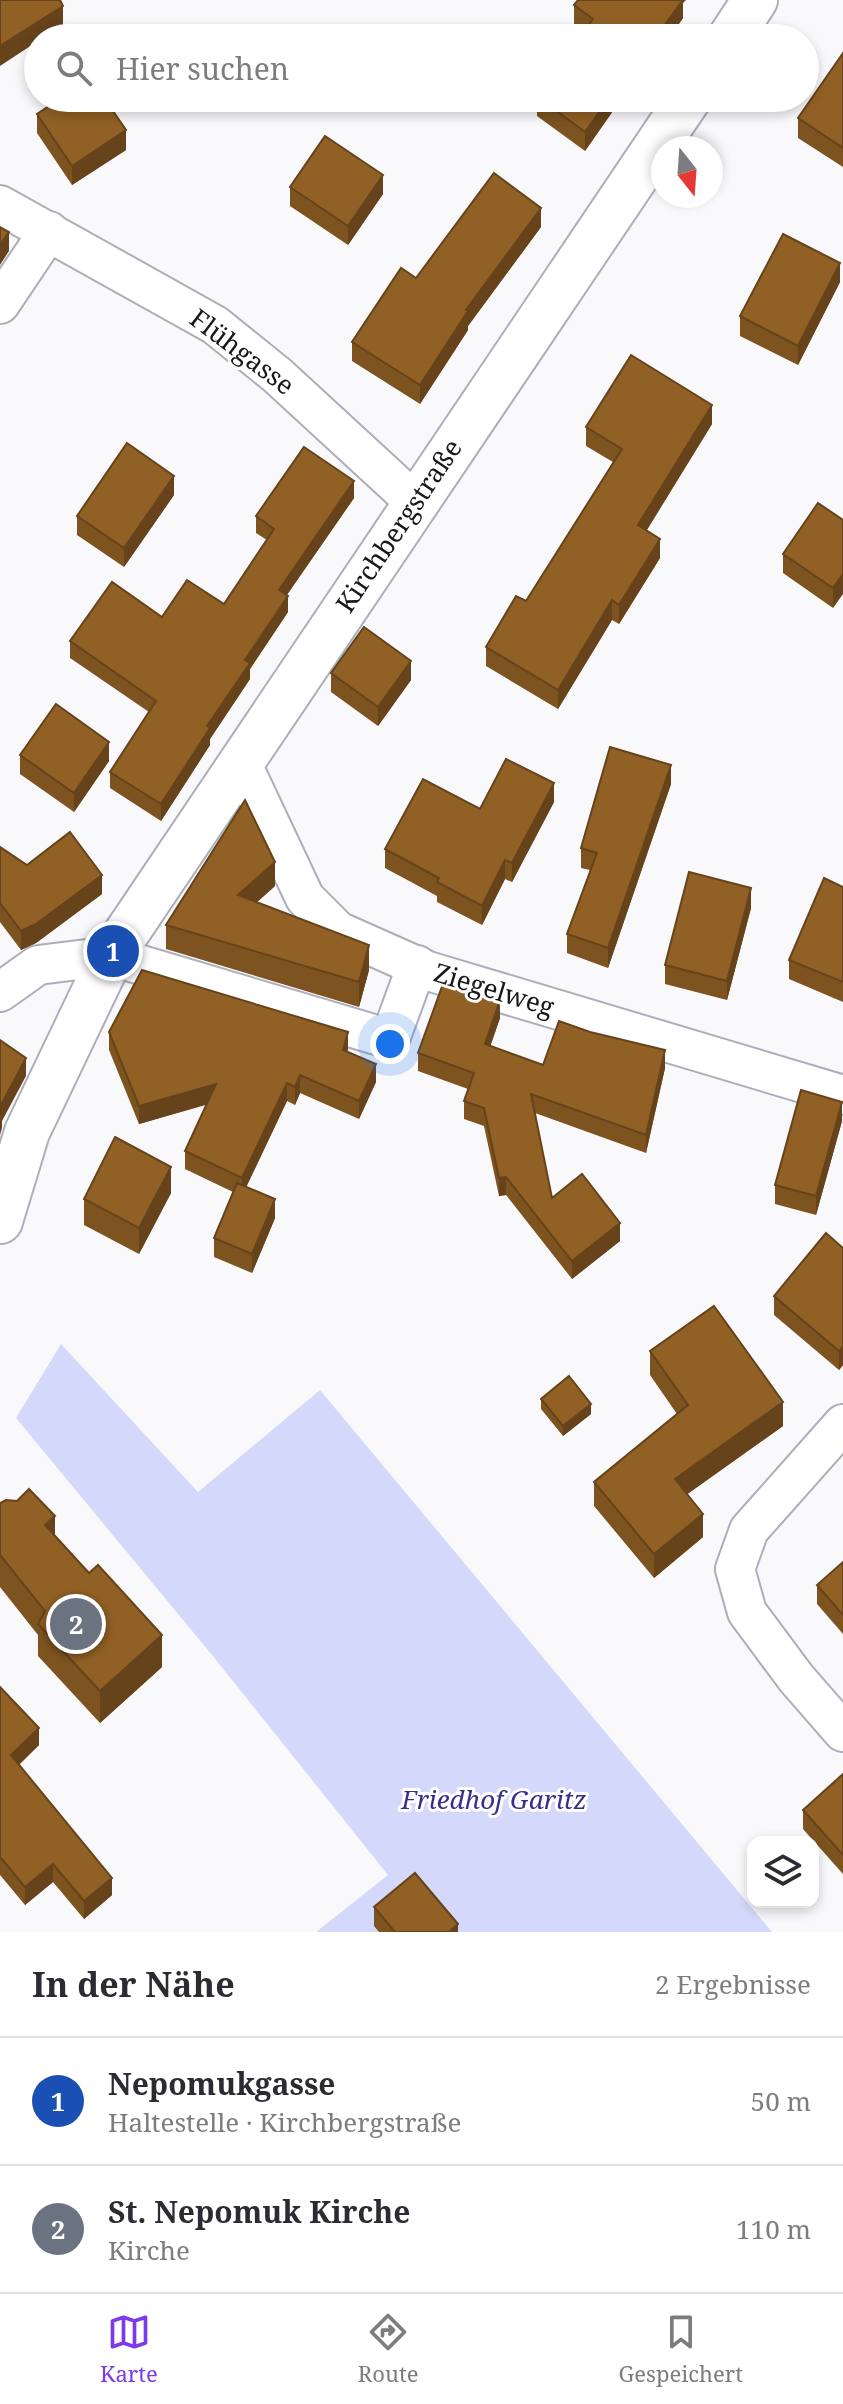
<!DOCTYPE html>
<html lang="de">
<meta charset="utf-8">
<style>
:root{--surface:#fff;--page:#f2f2f3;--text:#2b2b33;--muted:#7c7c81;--line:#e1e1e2;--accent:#7c3aed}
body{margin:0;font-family:"Noto Serif",serif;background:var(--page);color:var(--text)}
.controls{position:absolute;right:24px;bottom:24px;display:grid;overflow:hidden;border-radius:16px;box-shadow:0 4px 12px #0003}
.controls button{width:72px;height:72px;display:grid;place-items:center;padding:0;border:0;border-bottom:2px solid var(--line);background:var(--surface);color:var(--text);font:40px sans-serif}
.compass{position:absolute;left:651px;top:136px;width:72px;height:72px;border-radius:50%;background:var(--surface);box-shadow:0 4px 12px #0003;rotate:163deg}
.you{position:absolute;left:390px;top:1044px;width:28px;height:28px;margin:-20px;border:6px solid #fff;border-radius:50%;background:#1a73e8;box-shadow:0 0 0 12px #1a73e833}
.badge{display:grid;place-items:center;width:52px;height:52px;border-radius:50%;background:var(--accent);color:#fff;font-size:26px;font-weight:700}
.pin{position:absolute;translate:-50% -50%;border:4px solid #fff;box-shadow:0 2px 8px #0006}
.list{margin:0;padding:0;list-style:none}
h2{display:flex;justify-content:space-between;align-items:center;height:104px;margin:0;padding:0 32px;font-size:34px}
h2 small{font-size:26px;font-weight:400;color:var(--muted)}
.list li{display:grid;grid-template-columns:52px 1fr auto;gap:24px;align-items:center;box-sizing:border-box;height:128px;padding:0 32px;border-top:2px solid var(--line)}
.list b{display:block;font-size:30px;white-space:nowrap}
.list p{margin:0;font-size:26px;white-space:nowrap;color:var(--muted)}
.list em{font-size:26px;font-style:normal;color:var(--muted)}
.icon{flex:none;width:44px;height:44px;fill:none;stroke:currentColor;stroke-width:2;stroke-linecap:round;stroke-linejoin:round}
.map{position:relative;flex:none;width:843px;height:1932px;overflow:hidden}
.search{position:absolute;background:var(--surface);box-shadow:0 4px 12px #0003;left:24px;right:24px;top:24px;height:88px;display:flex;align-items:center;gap:20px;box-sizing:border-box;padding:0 28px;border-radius:44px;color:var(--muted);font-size:30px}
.sheet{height:360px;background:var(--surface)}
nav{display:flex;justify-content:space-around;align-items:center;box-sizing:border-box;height:112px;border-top:2px solid var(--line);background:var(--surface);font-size:22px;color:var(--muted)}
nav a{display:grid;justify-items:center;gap:4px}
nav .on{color:var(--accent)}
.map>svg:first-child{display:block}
</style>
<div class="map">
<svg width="843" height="1932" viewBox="0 0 843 1932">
<rect width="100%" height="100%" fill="#f9f9fc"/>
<polygon fill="#d4d8fb" points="61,1344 198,1492 320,1390 772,1932 316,1932 388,1875 212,1655 16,1418"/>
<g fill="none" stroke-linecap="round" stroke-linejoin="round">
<defs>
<g id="minor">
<polyline points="0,205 215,325 277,375 415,502"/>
<polyline points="0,304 49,231"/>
<polyline points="241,762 305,898 338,931 428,971 843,1095"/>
<polyline points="0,992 38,965 111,956 390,1039 417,965"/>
<polyline points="843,1424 749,1530 735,1569 747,1612 796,1678 843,1732"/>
</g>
<g id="tertiary">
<polyline points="730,38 755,0"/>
<polyline points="0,1221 27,1132 111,956 689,98"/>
</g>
</defs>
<use href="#minor" stroke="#acaebc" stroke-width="42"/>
<use href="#tertiary" stroke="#acaebc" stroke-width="48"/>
<use href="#minor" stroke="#fff" stroke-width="38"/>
<use href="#tertiary" stroke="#fff" stroke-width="44"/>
</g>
<g fill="#7d5320">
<polygon points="683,3 683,18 669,38 579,38 584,31 574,24 574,5"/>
<polygon points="843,53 843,167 798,138 798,118"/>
<polygon points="537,98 622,98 585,151 537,116"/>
<polygon points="37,114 126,150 72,185 37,133"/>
<polygon points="290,187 383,194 348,245 290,206"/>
<polygon points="541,227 468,326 468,330 420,404 352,361 352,342 416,278"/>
<polygon points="840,282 798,365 740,336 740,316"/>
<polygon points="712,424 647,530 660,558 619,624 612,620 558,709 486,666 486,647 526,601 613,462 586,446 586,427"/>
<polygon points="174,495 124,567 77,535 77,516"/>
<polygon points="354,498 287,595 288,612 250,669 250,679 210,739 210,745 161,821 110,788 110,772 149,712 70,658 70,641 162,617 224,604 267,540 256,533 256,516"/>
<polygon points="843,520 833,608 783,573 783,554"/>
<polygon points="331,673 411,680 378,726 331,692"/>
<polygon points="20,755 109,761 74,812 20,774"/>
<polygon points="671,784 608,968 567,953 567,934 590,870 581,868 581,848"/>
<polygon points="554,802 512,882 505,879 482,925 437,902 437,896 385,868 385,849 480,809"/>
<polygon points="0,847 27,865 102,894 36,943 21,950 0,922"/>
<polygon points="275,886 257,902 369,970 359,1007 166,949 166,925"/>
<polygon points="843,887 843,1002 789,979 789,960"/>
<polygon points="751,908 727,1000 665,984 665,965"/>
<polygon points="500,1018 490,1046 543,1065 665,1068 646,1153 535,1113 552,1198 620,1241 572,1279 506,1195 499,1196 484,1126 464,1119 464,1101 468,1089 418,1071 418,1053"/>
<polygon points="109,1032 348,1049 347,1052 376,1082 359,1119 300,1093 295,1105 287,1101 246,1187 275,1218 252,1273 214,1257 214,1238 233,1192 185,1169 185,1151 207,1104 139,1124 109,1050"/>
<polygon points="842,1121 816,1215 775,1204 775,1185"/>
<polygon points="171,1193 139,1254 84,1225 84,1199"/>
<polygon points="843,1248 843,1365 839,1370 774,1315 774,1296"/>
<polygon points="650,1351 783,1426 687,1494 703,1537 654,1578 594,1506 594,1482 677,1414 650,1375"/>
<polygon points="541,1399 591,1414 563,1436 541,1409"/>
<polygon points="0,1503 55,1535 162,1667 100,1723 38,1656 38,1635 0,1587"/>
<polygon points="843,1562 843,1634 817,1604 817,1585"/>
<polygon points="0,1687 39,1745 19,1765 112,1895 84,1919 53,1882 25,1905 0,1875"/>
<polygon points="843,1774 843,1874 803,1829 803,1810"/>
<polygon points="374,1907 458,1932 379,1932 374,1926"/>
</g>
<g fill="#66431a">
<polygon points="677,0 686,0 683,3 683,18 669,38 655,38"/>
<polygon points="63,6 63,25 43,38 38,38 38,41 0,66 0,46"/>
<polygon points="609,98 622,98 585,151 585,132"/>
<polygon points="126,130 126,150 72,185 72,166"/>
<polygon points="383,175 383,194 348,245 348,226"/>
<polygon points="541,208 541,227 468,326 468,330 420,404 420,385 466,310"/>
<polygon points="9,232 9,251 0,265 0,245"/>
<polygon points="840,263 840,282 798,365 798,346"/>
<polygon points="712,405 712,424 638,544 638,525"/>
<polygon points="174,476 174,495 124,567 124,548"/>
<polygon points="354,481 354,498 279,606 279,590"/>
<polygon points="660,539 660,558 619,624 619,605"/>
<polygon points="843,574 843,594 833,608 833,588"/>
<polygon points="288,596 288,612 250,669 250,679 210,739 210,745 161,821 161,804 245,660"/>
<polygon points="612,600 612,620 558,709 558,690"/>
<polygon points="411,661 411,680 378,726 378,707"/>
<polygon points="109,742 109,761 74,812 74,793"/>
<polygon points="671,765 671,784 608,968 608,948"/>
<polygon points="554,783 554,802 512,882 512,863"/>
<polygon points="505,860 505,879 482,925 482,906"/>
<polygon points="275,862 275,886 238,919 238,895"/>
<polygon points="102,875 102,894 36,943 21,950 21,931"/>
<polygon points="751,888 751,908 727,1000 727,981"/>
<polygon points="369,945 369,970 359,1007 359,982"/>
<polygon points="500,1000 500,1018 485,1062 485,1044"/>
<polygon points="348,1032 348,1049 343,1067 343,1050"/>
<polygon points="665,1050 665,1068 646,1153 646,1135"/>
<polygon points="26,1058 26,1076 2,1121 2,1128 0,1135 0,1107"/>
<polygon points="376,1064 376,1082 359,1119 359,1101"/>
<polygon points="300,1075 300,1093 295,1105 295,1087"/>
<polygon points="287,1083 287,1101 242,1196 242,1178"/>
<polygon points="216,1084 216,1102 139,1124 139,1106"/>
<polygon points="842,1102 842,1121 816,1215 816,1196"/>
<polygon points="171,1167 171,1193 139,1254 139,1228"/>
<polygon points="506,1177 506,1195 499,1196 499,1178"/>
<polygon points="275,1199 275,1218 252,1273 252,1254"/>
<polygon points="620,1223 620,1241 572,1279 572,1261"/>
<polygon points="843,1346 843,1365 839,1370 839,1351"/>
<polygon points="783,1402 783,1426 675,1503 675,1479"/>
<polygon points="591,1404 591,1414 563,1436 563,1426"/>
<polygon points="703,1514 703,1537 654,1578 654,1554"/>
<polygon points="55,1516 55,1548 45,1525"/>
<polygon points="162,1635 162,1667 100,1723 100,1691"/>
<polygon points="39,1728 39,1745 11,1772 11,1755"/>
<polygon points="53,1864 53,1882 25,1905 25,1887"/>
<polygon points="112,1878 112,1895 84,1919 84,1901"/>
<polygon points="458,1924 458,1932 449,1932"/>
</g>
<g fill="#916025" stroke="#66431a" stroke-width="2">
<polygon points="0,0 60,0 63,6 0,46"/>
<polygon points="578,0 683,0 655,38 579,38 593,19 574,5"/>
<polygon points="843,53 843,148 798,118"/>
<polygon points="61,98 104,98 126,130 72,166 37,114"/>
<polygon points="539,98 609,98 585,132"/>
<polygon points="325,136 383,175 348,226 290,187"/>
<polygon points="494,173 541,208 466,310 468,311 420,385 352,342 401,268 416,278"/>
<polygon points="0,227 9,232 0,245"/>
<polygon points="783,234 840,263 798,346 740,316"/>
<polygon points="631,355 712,405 638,525 660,539 619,605 612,600 558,690 486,647 516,596 526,601 622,449 586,427"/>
<polygon points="127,443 174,476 124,548 77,516"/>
<polygon points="304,447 354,481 279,590 288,596 245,660 250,663 207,726 210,728 161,804 110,772 156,701 70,641 112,582 162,617 187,580 224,604 274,529 256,516"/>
<polygon points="818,503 843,520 843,574 833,588 783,554"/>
<polygon points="364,627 411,661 378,707 331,673"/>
<polygon points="56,704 109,742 74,793 20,755"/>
<polygon points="610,747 671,765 608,948 567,934 597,853 581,848"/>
<polygon points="506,759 554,783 512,863 505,860 482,906 437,882 439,878 385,849 423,779 480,809"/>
<polygon points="245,800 275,862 238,895 369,945 359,982 166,925"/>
<polygon points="70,832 102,875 36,924 21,931 0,903 0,847 27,865"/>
<polygon points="689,872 751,888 727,981 665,965"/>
<polygon points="824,878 843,887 843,982 789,960"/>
<polygon points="142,970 348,1032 343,1050 376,1064 359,1101 300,1075 295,1087 287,1083 242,1178 185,1151 216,1084 139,1106 109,1032"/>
<polygon points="444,981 500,1000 485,1044 543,1065 559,1021 590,1032 665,1050 646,1135 531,1094 552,1198 582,1174 620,1223 572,1261 506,1177 499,1178 484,1108 464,1101 474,1073 418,1053"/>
<polygon points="0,1040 26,1058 0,1107"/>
<polygon points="801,1090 842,1102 816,1196 775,1185"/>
<polygon points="115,1137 171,1167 139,1228 84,1199"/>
<polygon points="237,1183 275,1199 252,1254 214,1238"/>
<polygon points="826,1233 843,1248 843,1346 839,1351 774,1296"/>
<polygon points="714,1306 783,1402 675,1479 703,1514 654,1554 594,1482 688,1405 650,1351"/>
<polygon points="569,1376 591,1404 563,1426 541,1399"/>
<polygon points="29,1489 55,1516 45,1525 89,1573 98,1565 162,1635 100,1691 38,1624 45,1611 0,1555 0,1503 6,1500 17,1501"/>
<polygon points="843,1562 843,1615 817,1585"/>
<polygon points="0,1687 39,1728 11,1755 112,1878 84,1901 53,1864 25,1887 0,1857"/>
<polygon points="843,1774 843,1855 803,1810"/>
<polygon points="415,1873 458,1924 449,1932 395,1932 374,1907"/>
</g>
<g text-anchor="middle" stroke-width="6" stroke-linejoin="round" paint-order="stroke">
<g font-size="26" fill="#17171d" stroke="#fff">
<text transform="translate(242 352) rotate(37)" y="9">Flühgasse</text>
<text transform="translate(399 526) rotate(-56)" y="9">Kirchbergstraße</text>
<text transform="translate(494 990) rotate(17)" y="9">Ziegelweg</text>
</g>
<g font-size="26" font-style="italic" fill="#372e8e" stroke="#fff">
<text x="494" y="1809">Friedhof Garitz</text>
</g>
</g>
</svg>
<div class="controls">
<button><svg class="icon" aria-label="layers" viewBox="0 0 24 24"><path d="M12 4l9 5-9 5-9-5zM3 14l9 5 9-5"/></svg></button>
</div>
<svg class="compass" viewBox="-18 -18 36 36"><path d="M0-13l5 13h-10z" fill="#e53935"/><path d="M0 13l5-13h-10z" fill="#7c7c81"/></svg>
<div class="you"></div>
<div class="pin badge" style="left:113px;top:951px;background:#1a4fb4">1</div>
<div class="pin badge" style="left:76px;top:1624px;background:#6b7280">2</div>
<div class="search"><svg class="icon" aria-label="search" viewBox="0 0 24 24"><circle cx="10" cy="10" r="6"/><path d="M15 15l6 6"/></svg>Hier suchen</div>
</div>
<section class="sheet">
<h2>In der Nähe<small>2 Ergebnisse</small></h2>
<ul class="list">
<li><span class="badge" style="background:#1a4fb4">1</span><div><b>Nepomukgasse</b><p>Haltestelle · Kirchbergstraße</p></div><em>50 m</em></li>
<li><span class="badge" style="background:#6b7280">2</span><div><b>St. Nepomuk Kirche</b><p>Kirche</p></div><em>110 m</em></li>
</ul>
</section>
<nav>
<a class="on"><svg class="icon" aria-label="map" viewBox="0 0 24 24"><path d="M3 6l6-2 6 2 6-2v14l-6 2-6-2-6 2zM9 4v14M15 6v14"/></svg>Karte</a>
<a><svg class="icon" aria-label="directions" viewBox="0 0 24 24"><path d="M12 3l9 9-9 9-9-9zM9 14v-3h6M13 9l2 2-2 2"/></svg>Route</a>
<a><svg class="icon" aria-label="saved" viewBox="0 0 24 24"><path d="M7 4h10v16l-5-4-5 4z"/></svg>Gespeichert</a>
</nav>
